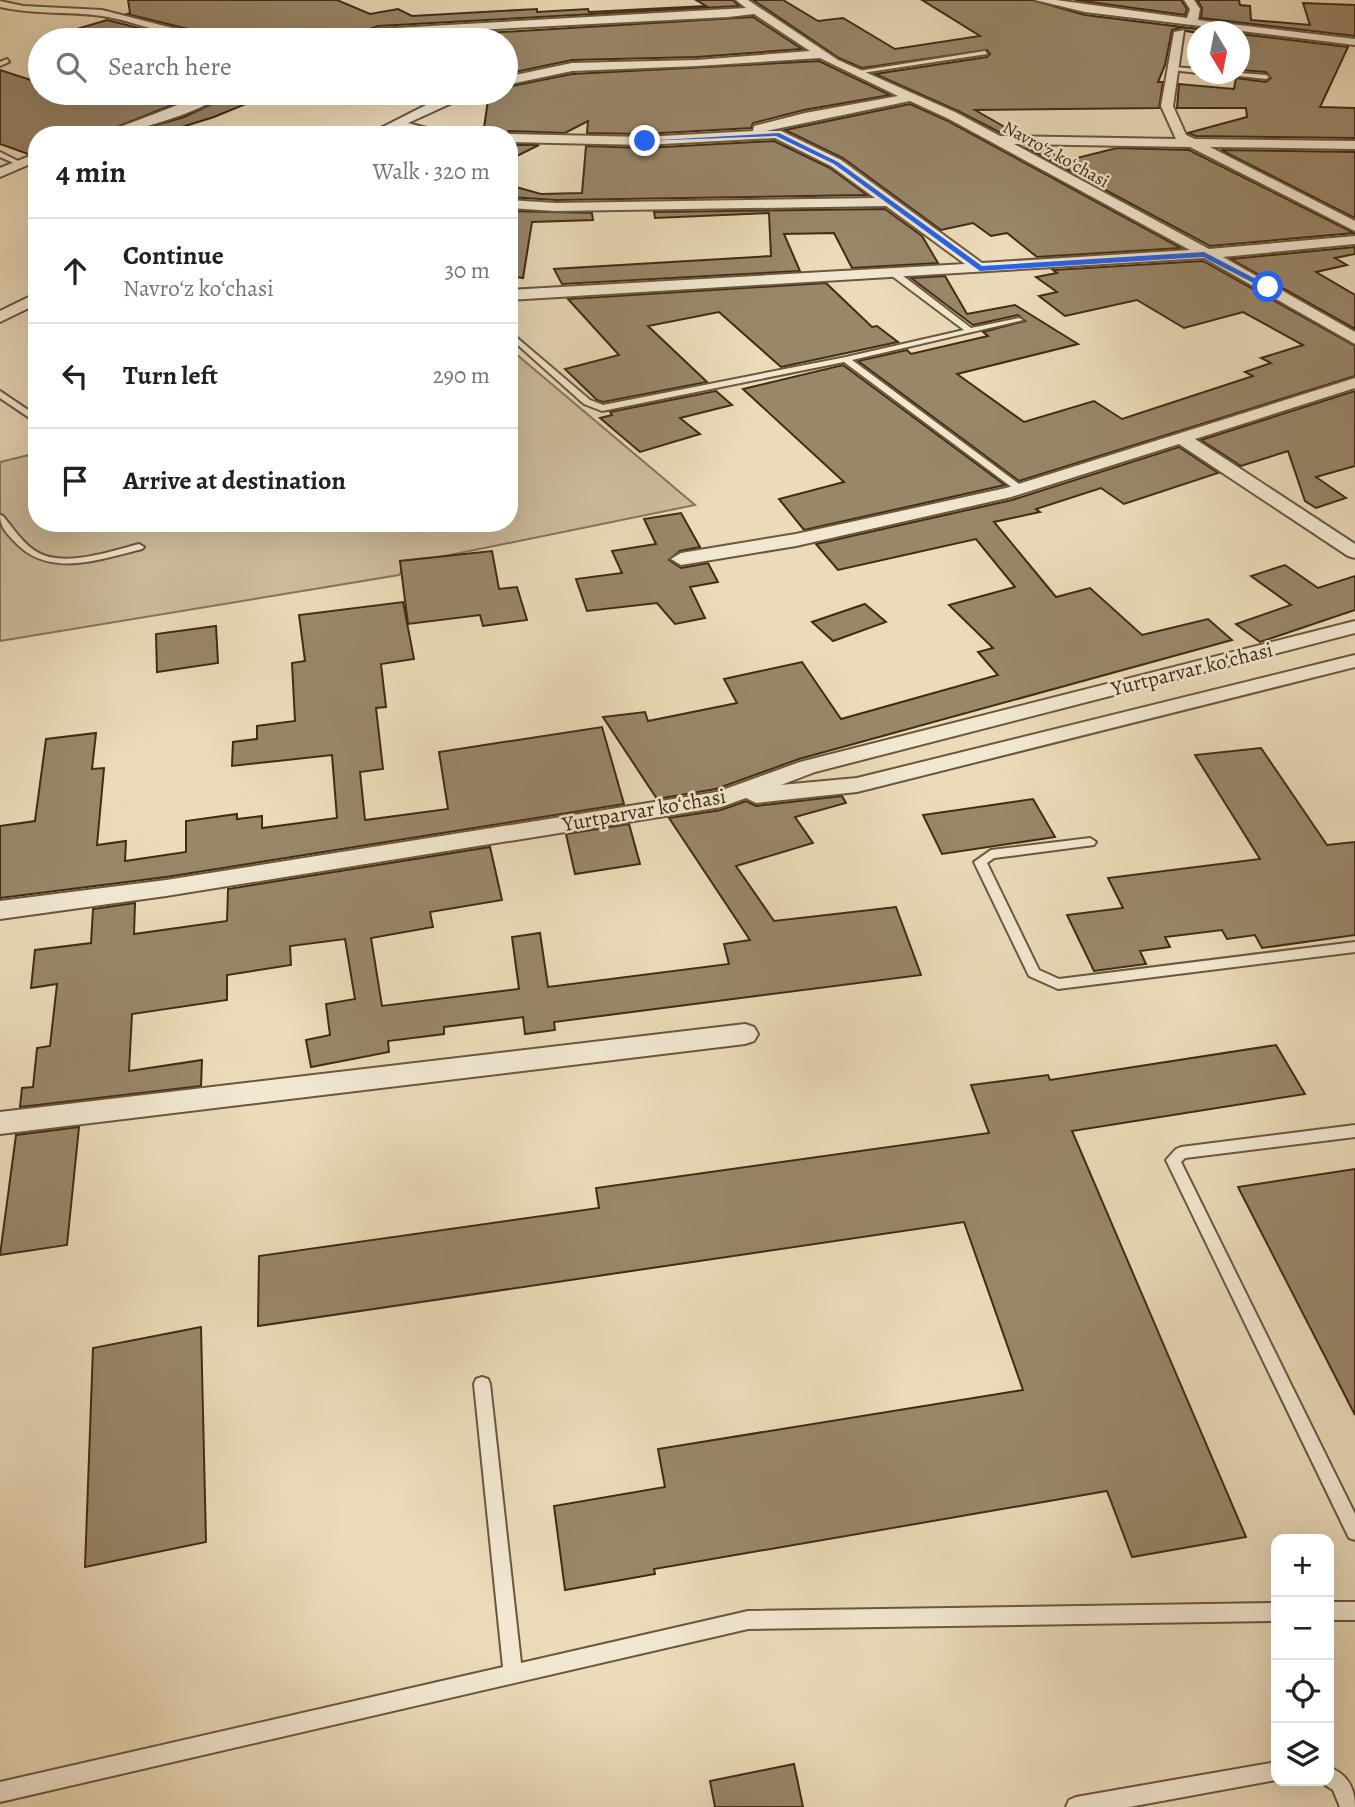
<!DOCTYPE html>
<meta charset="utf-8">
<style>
:root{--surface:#fff;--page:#f6f6f6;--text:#202124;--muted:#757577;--line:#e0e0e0}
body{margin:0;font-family:Alegreya,serif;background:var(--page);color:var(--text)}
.controls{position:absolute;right:21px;bottom:21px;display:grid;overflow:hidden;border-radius:14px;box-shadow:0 7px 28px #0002}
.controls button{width:63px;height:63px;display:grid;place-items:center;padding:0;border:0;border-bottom:2px solid var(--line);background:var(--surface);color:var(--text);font:35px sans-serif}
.compass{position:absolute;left:1187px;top:21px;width:63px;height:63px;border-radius:50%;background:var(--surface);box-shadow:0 7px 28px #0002;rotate:170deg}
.stop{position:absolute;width:21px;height:21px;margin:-16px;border:5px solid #2563eb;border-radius:50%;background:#fff}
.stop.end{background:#2563eb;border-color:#fff;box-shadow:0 2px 7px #0008}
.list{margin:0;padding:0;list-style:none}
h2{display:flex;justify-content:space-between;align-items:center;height:91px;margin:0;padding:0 28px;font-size:30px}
h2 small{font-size:23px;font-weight:400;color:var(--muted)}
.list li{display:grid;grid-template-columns:46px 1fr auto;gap:21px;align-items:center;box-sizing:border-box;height:105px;padding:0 28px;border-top:2px solid var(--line)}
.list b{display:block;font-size:26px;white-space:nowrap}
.list p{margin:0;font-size:23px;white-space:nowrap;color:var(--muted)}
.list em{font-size:23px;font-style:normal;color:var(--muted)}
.icon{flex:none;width:38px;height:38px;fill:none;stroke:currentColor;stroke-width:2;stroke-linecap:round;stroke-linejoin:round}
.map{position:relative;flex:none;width:1355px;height:1807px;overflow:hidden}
.search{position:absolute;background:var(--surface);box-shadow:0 7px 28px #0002;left:28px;top:28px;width:490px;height:77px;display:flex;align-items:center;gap:18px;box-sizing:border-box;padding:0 24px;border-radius:38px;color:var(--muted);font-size:26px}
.panel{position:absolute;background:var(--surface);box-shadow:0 7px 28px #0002;left:28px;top:126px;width:490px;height:406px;border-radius:28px}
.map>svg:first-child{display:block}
</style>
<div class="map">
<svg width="1355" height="1807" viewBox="0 0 1355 1807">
<rect width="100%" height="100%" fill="#ebdbb9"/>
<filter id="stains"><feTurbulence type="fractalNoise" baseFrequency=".00286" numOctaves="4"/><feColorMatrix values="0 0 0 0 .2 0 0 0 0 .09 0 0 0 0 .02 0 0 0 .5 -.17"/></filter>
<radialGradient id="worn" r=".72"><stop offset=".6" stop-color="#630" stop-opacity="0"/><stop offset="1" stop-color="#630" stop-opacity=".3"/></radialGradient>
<polygon fill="#cebd9d" stroke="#887458" stroke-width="2" points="509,348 695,505 406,564 399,575 0,641 0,462 37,453 37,523 509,523"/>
<g fill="#99876a" stroke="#412b14" stroke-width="2">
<polygon points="128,0 337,0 370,14 398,9 412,16 537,9 537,12 588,9 589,12 706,6 696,0 733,0 739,6 378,26 338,40 222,40 220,37 127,14 130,13"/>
<polygon points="753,0 783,0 818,21 843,18 895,49 980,36 922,0 1032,0 1085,15 1223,32 1198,33 1186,31 1183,27 1172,30 1165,65 1158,82 1163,82 1159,108 975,110 1017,134 1001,133 958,111 875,74 987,57 990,54 987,50 862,68 839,58"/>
<polygon points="1075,0 1181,0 1187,9 1185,15"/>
<polygon points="1197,0 1239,0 1240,5 1250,6 1251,20 1310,25 1303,3 1355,5 1355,36 1201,18 1202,8"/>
<polygon points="753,17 802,49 697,57 572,60 506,74 506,40 368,40"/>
<polygon points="107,20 174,37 188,40 61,40 60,34"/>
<polygon points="1240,34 1348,47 1320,107 1355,108 1355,138 1196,136 1188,133 1247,117 1246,108 1177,108 1179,84 1234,89 1236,78 1266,82 1271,78 1266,72 1240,70 1243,38 1240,38"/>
<polygon points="819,61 890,95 804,110 753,123 751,128 644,134 587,133 588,121 565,133 509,131 505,135 483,135 489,93 506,93 506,87 572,74"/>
<polygon points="0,70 40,83 40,93 71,93 103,103 130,93 202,93 97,135 37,135 37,151 28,154 0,144"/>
<polygon points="227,93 270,94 214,117 156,135 121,135 184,117 216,102"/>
<polygon points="910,104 948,121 1181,248 1037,257 1007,233 991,236 973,223 941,230 843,158 785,130"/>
<polygon points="774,141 830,168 867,195 556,200 509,197 509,185 541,194 582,193 586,146 644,148"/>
<polygon points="509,145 539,145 509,160"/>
<polygon points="1025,147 1041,147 1065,161 1117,148 1189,150 1354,233 1210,246"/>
<polygon points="1221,150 1355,152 1355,218"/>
<polygon points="885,209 922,236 938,263 852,268 834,233 784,234 800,271 562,284 554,269 771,256 769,213 655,218 654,212"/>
<polygon points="509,211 592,213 593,220 532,222 523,278 509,276"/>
<polygon points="1355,247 1355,254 1335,258 1347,265 1316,272 1355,295 1355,329 1231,259"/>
<polygon points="1203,261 1355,346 1355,376 1019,481 858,361 907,350 911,354 988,336 983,332 1025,321 1018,315 973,325 911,278 945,276 967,314 1015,305 1078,344 957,374 1024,422 1094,401 1122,419 1253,376 1245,372 1271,363 1261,358 1303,345 1243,312 1184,328 1137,300 1065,316 1039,296 1057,292 1036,277 1057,273 1053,270"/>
<polygon points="826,283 872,327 877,326 898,342 781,367 719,312 648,326 707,382 603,402 597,400 565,369 619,355 568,299"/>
<polygon points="843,365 1005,485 804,530 779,499 844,482 743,389"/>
<polygon points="716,391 732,405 680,418 700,434 640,452 600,418 612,415 610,412"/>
<polygon points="1355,391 1355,466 1316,477 1346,498 1316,508 1305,501 1288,451 1241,466 1201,440"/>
<polygon points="1179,447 1218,473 1124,504 1101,488 1036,509 1040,512 994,522 1056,597 1090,588 1142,635 1208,619 1232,640 799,759 716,789 657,799 603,717 645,712 648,721 737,703 724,679 802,662 841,719 998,675 978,652 993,648 949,605 1015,587 976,539 838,570 816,544 1012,500"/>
<polygon points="681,513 700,547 680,551 669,560 681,568 708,563 718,582 690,587 705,618 675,624 657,603 587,611 576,579 622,573 612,551 656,544 644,519"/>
<polygon points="492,551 499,589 517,587 527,620 483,626 480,615 408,624 400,561"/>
<polygon points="1285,565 1318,588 1355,576 1355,610 1260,642 1236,624 1291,605 1251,576"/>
<polygon points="403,602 414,659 381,664 386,707 376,708 383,769 360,772 365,820 448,809 439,752 602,727 624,804 166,877 0,898 0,826 35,821 46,739 96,733 92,769 104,768 97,845 126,841 125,861 186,852 186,821 237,814 237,819 262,816 262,828 337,818 332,755 232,766 233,742 257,739 257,726 295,721 292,663 305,661 299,615"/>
<polygon points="865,604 886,622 833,641 812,622"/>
<polygon points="216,626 218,663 157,672 156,634"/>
<polygon points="1261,748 1327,845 1355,842 1355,935 1262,948 1255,935 1227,939 1222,930 1165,937 1170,947 1140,951 1146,964 1094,971 1067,915 1123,908 1108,878 1260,859 1195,755"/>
<polygon points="842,796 846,803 795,817 813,843 736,866 774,921 896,907 921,975 554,1022 555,1030 525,1034 523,1017 444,1027 444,1034 388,1041 389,1052 311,1067 306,1040 330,1035 326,1004 355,999 345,939 290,946 291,965 227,975 227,1000 132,1014 129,1071 202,1060 201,1086 20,1107 22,1088 33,1087 37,1048 50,1046 57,984 31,988 35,950 91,943 93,909 135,903 134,934 227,921 228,889 490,847 502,900 430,912 433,927 371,938 382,1006 519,989 512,937 540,933 548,987 729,964 724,944 750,940 669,818 721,810 746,801 756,806"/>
<polygon points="1033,799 1055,837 942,854 923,815"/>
<polygon points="629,824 640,864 575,874 566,834"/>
<polygon points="1276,1045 1305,1094 1072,1131 1246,1537 1132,1557 1107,1491 654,1569 655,1574 565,1590 554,1506 665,1487 658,1449 1023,1390 964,1222 258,1326 259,1256 599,1208 596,1188 989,1133 971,1085 1048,1075 1050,1080"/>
<polygon points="79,1127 67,1245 0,1255 16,1135"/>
<polygon points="1355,1169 1355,1415 1238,1187"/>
<polygon points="201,1327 206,1542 85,1567 93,1348"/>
<polygon points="794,1764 803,1807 715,1807 710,1781"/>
</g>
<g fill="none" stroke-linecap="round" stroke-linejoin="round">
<defs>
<g id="lane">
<polygon points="985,51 987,54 855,74 852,72"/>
<polygon points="7,59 9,62 0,66 0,62"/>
<polygon points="1174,67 1198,69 1198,73 1172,70"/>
<polygon points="1240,73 1266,75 1269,77 1266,79 1221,74"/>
<polygon points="0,152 20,162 21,163 16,164 0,157"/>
<polygon points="892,272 898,272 971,328 1019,318 1023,320 852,360 1023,487 1023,491 1017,491 844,362 602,411 584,404 509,337 509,331 590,400 603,405 846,357 964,330 892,276"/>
<polygon points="0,391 37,416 37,423 0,398"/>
<path d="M0 515 3 516C13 528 23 544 37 552 63 568 112 551 139 544L144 547 142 549C101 559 49 579 15 542 7 534 0 527 0 515Z"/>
<polygon points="1090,838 1096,842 1094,845 994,858 987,863 1039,970 1059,979 1355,942 1355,952 1058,989 1029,976 974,862 991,850"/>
<polygon points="1355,1125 1355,1137 1185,1158 1181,1162 1355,1514 1355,1540 1349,1538 1166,1160 1176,1149 1181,1147"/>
<polygon points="482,1377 488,1379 490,1384 521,1663 748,1611 1276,1603 1276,1621 748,1629 0,1802 0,1782 503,1667 474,1384 476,1379"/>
<rect x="1329" y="1602" width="26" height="18"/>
<polygon points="1276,1762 1276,1780 1129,1807 1066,1807 1069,1800 1076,1797"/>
<path d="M1329 1767C1347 1774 1355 1787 1355 1807H1340L1333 1790 1322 1783 1321 1781H1329Z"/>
</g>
<g id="street">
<path d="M736 0H748L838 60 957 113 1000 136 1176 139 1161 106 1174 32 1184 30 1173 106 1186 135 1195 139 1355 141V149L1210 147 1355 221V231L1190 147 1014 144 1209 249 1355 236V244L1223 257 1355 332V344L1204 258 509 300V290L965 264 886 206 556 211 509 208V200L556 203 875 198 831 166 775 138 644 145 509 142V135H507L509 134 644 137 753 131 754 126 805 113 898 96 820 58 697 66 572 71 506 85V77L572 63 697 60 810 51 754 14 728 17 378 35 359 40H341L378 29 746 8ZM910 101 949 119 1190 250 982 263 841 160 781 131H766Z"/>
<polygon points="1035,0 1056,0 1187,18 1190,9 1184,0 1194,0 1200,9 1198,20 1355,39 1355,45 1085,12"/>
<path d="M0 1 23 6 102 10 219 40C179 42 141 22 102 16 68 11 34 15 0 7Z"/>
<path d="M209 93H225C205 111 126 135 99 135Z"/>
<polygon points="419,93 447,95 474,93 408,123 452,135 428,135 397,128 384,135 367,135 436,100"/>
<polygon points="37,153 37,161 0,177 0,168"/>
<polygon points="37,293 37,304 0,322 0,311"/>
<polygon points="1355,378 1355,388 1195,439 1355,544 1355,558 1348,556 1179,444 1011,497 796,546 681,565 671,559 681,553 796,534 1006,488"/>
<polygon points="1355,621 1355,633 815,772 781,785 857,778 1355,655 1355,667 857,792 756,803 746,798 721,807 166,896 0,919 0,901 166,880 717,792 800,762"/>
<polygon points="745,1024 754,1027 758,1034 754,1041 745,1044 0,1134 0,1112"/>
</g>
</defs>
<use href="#lane" stroke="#6c573d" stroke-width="4"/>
<use href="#street" stroke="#6c573d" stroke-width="4"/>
<use href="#lane" fill="#f2e8d2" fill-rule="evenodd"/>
<use href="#street" fill="#f2e8d2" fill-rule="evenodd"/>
</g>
<polygon fill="#2563eb" points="779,133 838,162 982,266 1204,252 1271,287 1265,289 1203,257 980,271 834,164 776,136 642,141"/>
<g text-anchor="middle" stroke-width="5" stroke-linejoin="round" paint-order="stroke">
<g font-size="18" fill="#412b14" stroke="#f2e8d2">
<text transform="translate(1056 154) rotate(29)" y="6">Navroʻz koʻchasi</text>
</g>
<g font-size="21" fill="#412b14" stroke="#f2e8d2">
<text transform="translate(1192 669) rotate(-14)" y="7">Yurtparvar koʻchasi</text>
<text transform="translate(644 810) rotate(-10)" y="7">Yurtparvar koʻchasi</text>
</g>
</g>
<rect width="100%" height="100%" filter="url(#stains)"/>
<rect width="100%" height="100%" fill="url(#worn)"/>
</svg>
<div class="controls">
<button>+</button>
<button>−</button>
<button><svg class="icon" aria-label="locate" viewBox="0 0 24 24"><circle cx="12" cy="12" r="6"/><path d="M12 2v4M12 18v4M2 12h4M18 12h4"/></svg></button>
<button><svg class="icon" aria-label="layers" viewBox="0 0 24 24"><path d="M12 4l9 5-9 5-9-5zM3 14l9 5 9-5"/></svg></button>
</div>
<svg class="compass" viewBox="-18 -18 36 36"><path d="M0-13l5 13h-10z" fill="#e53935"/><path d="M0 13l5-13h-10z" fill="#757577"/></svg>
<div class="stop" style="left:1268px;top:287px"></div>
<div class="stop end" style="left:645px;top:141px"></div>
<div class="search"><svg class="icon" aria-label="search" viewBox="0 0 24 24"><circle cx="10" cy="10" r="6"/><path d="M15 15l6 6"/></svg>Search here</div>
<section class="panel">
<h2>4 min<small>Walk · 320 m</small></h2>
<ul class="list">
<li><svg class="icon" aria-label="ahead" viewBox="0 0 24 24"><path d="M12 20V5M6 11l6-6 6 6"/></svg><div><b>Continue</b><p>Navroʻz koʻchasi</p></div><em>30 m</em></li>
<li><svg class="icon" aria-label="left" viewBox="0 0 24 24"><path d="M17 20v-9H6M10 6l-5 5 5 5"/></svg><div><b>Turn left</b></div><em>290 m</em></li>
<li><svg class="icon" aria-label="arrive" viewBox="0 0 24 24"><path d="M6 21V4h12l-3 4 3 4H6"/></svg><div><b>Arrive at destination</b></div></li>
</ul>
</section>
</div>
